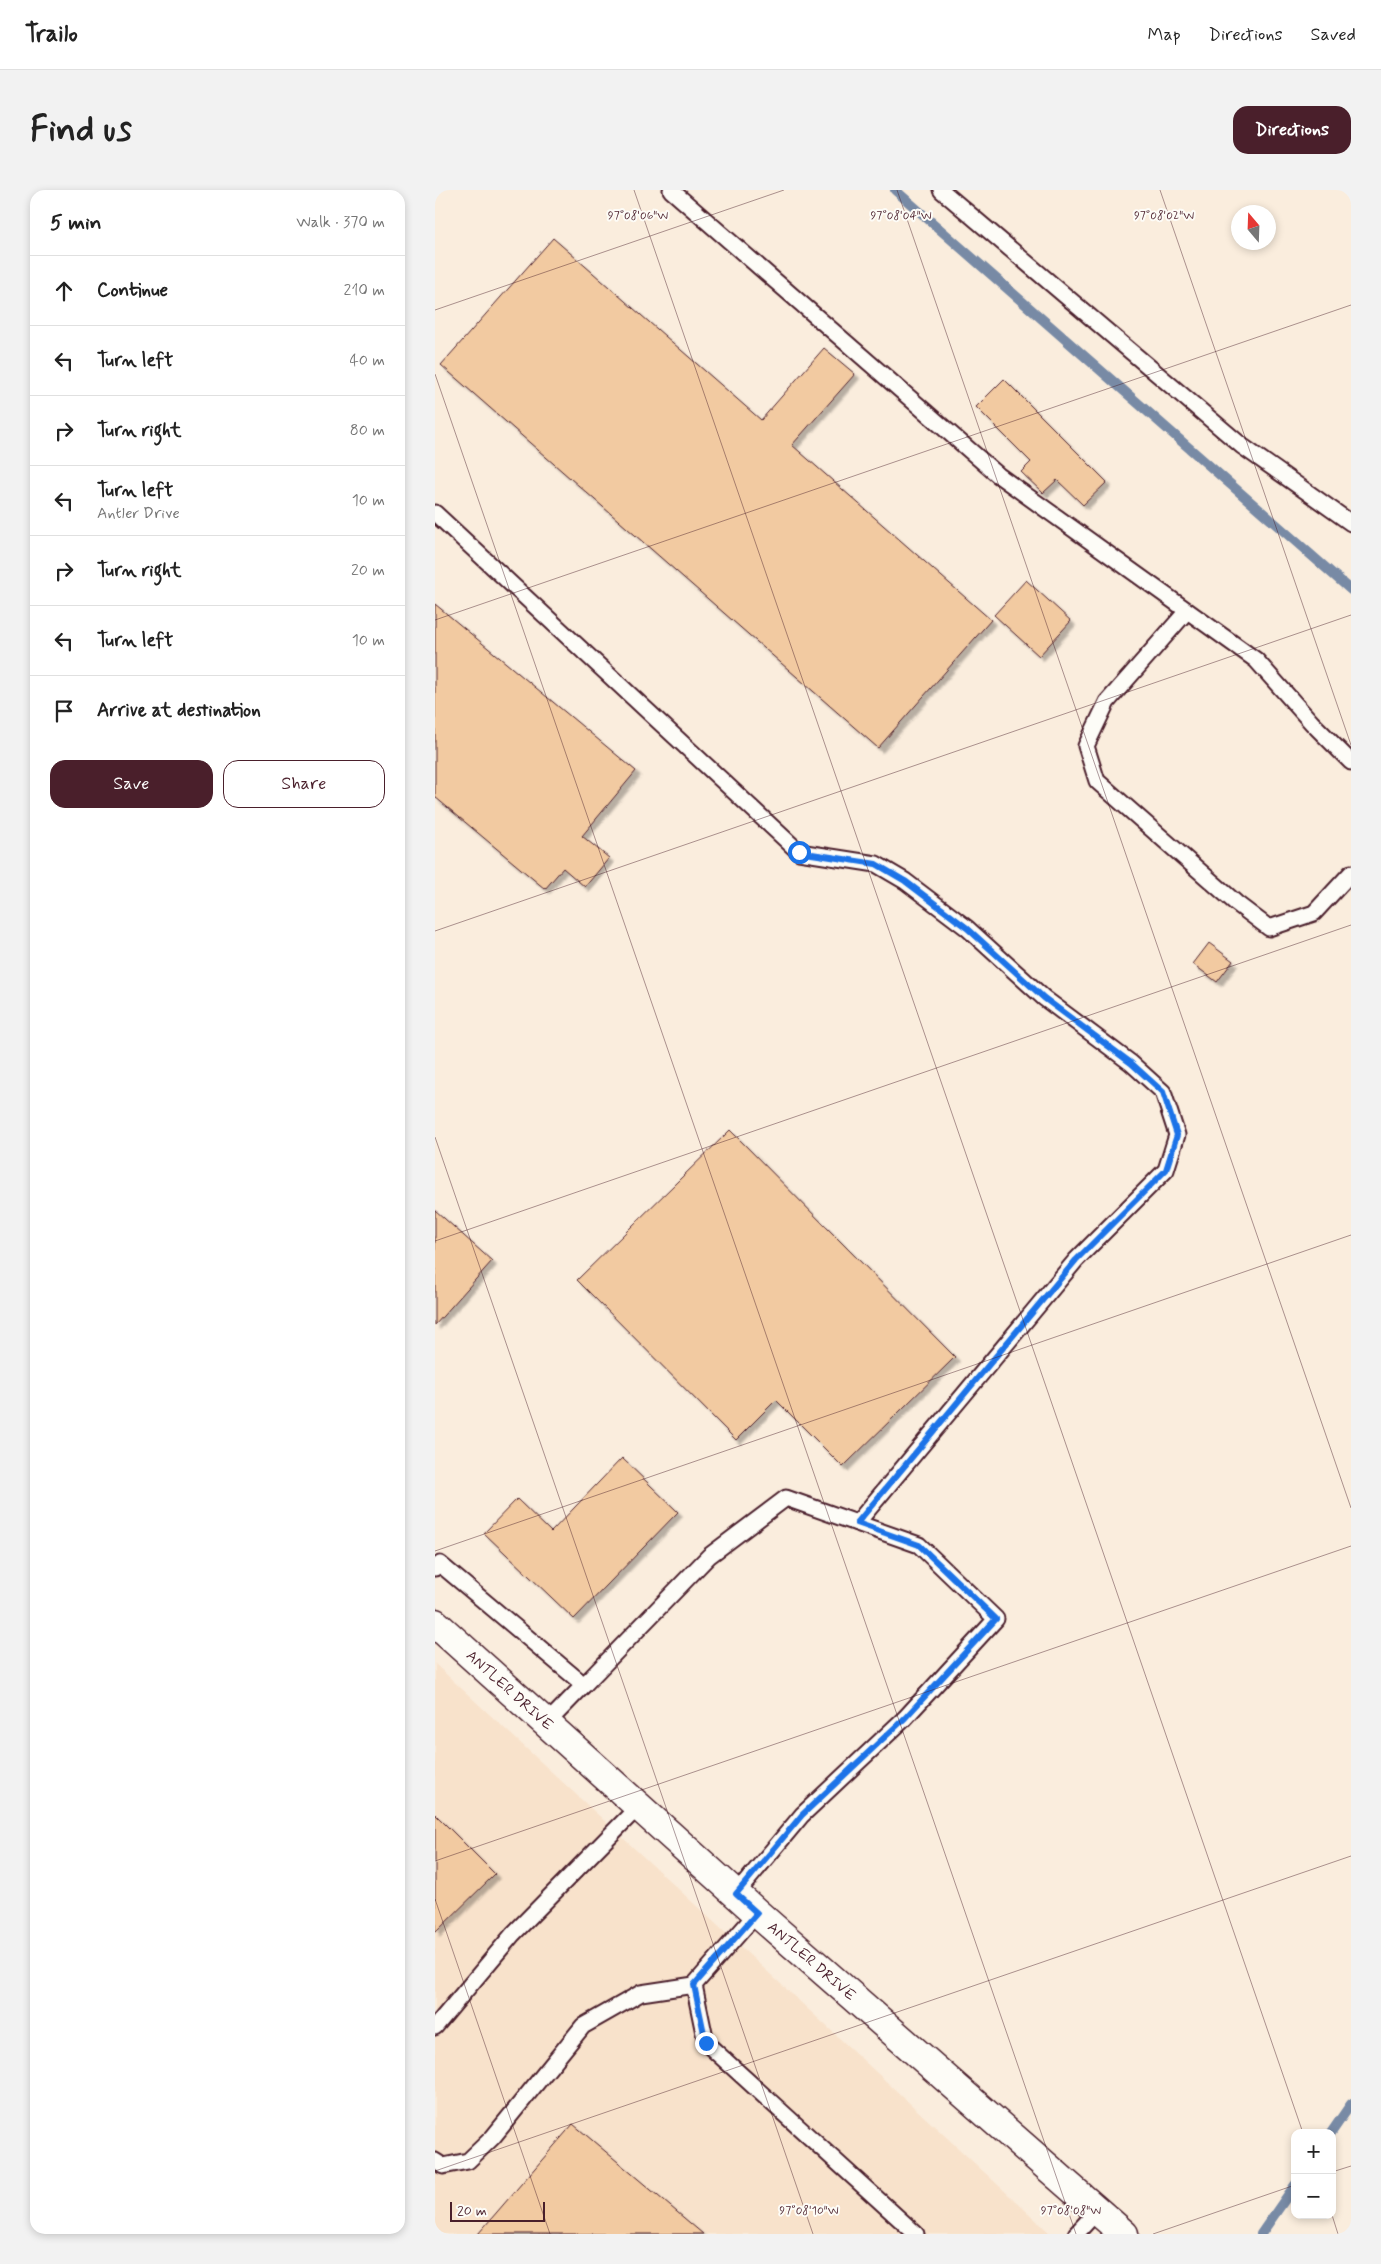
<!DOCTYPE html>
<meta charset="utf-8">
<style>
:root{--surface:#fff;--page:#f2f2f2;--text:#222;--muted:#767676;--line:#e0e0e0;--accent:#4a1f2b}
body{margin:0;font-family:Mynerve,sans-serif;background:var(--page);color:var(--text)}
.controls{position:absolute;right:15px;bottom:15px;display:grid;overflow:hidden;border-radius:10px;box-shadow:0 2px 8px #0003}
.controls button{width:45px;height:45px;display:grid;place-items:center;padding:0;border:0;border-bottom:1px solid var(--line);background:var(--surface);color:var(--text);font:25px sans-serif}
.compass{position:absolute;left:796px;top:15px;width:45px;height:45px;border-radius:50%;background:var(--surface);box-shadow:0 2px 8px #0003;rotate:341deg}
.scale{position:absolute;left:15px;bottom:12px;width:95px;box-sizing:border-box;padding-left:5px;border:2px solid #4a1f2b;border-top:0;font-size:14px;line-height:18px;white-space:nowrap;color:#4a1f2b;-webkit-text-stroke:4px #fdfcf7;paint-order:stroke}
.stop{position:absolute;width:15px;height:15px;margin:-11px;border:4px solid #1a73e8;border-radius:50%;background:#fff}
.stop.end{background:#1a73e8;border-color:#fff;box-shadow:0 1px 5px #0008}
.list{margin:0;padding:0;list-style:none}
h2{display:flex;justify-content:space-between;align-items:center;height:65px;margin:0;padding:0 20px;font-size:21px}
h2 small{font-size:16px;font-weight:400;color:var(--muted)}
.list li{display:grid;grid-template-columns:32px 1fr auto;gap:15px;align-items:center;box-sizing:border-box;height:70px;padding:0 20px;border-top:1px solid var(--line)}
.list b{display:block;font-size:19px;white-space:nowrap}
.list p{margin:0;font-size:16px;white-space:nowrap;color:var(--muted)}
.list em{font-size:16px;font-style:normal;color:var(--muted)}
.actions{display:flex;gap:10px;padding:15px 20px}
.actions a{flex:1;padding:11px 0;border:1px solid var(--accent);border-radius:15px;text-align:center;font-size:18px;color:var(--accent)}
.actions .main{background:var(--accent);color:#fff}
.icon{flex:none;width:28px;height:28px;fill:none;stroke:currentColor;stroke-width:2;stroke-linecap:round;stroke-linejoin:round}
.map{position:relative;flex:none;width:916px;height:2044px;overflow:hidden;border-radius:15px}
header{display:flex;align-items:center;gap:30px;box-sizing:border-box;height:70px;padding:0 25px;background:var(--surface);border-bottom:1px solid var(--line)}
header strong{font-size:24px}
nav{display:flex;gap:28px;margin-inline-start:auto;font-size:18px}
.intro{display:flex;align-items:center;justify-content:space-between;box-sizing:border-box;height:120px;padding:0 30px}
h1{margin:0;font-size:35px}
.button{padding:12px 22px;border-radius:15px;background:var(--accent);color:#fff;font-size:18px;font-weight:700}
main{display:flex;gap:30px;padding:0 30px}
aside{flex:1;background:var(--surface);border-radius:15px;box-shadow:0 2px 8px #0003}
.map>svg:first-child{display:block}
</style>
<header>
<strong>Trailo</strong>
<nav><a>Map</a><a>Directions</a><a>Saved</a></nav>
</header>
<div class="intro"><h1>Find us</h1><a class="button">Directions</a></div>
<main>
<aside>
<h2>5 min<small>Walk · 370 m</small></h2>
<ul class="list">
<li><svg class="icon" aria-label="ahead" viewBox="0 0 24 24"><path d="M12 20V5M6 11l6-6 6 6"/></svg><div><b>Continue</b></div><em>210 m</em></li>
<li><svg class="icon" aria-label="left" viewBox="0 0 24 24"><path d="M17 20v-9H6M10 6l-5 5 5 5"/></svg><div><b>Turn left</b></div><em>40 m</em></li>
<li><svg class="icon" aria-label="right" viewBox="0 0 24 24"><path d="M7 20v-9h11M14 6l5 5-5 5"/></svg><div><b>Turn right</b></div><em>80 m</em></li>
<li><svg class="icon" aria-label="left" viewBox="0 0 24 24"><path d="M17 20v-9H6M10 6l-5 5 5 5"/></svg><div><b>Turn left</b><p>Antler Drive</p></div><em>10 m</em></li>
<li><svg class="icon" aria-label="right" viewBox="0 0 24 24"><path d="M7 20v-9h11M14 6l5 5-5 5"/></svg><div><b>Turn right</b></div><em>20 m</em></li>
<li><svg class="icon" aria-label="left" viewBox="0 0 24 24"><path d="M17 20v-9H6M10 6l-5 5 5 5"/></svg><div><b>Turn left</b></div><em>10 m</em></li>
<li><svg class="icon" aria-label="arrive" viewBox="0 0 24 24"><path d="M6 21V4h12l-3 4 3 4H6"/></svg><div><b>Arrive at destination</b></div></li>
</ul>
<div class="actions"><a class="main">Save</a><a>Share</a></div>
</aside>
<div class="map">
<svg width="916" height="2044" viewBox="0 0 916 2044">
<defs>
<filter id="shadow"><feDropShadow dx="4.5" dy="4.5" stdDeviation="1" flood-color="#0004"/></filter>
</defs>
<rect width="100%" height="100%" fill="#faeddd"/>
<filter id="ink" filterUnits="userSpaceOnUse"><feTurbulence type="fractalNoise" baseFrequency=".02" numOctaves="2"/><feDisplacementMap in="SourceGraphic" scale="10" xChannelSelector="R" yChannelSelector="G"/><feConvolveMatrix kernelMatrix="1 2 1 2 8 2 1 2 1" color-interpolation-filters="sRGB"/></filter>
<g filter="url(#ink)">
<polygon fill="#f8e2cb" points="0,1474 616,2044 0,2044"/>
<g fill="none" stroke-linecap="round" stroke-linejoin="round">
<g stroke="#788aa5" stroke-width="10">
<polyline points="460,0 916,400"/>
<polyline points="896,1943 916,1914"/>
<polyline points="826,2044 860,1995"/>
</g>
</g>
<g fill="#f2caa1" stroke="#4a1f2b" filter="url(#shadow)">
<polygon points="118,48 326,230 389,158 420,184 357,255 556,430 443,558 6,175"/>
<polygon points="569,189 672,292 648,315 622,290 608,303 586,282 596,272 541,217"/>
<polygon points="591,390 636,431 604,466 559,425"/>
<polygon points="0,414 201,581 147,646 174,668 150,697 128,678 110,699 0,607"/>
<polygon points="774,753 798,771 782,792 758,774"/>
<polygon points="295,940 520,1167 408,1277 341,1210 301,1250 142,1090"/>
<polygon points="0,1020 57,1071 0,1135"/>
<polygon points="187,1268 243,1322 139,1429 49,1343 82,1309 116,1342"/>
<polygon points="0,1624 60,1684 0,1743"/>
<polygon points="138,1934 268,2044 43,2044"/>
</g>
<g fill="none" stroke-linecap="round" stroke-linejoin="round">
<defs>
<g id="lane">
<polyline points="236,0 563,285 821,470 877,533 916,572"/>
<polyline points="506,0 807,256 916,333"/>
<polyline points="0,323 364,662 441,674 470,691 532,738 609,808 696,873 728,902 742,945 731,980 641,1070 422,1333"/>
<polyline points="752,421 672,512 651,556 662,591 801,713 834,738 879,723 916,683"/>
<polyline points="0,1378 5,1374 149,1495 274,1366 351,1308 484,1355 561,1429 470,1528 367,1625 301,1704"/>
<polyline points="112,1533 149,1495"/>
<polyline points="322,1723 259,1795 271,1853 481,2044"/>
<polyline points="0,1837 78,1744 204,1616"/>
<polyline points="0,1971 8,1976 33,1971 58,1947 148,1836 206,1803 259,1795"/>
<polyline points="641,2044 663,2020"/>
</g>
<polyline id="street" points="0,1433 322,1723 689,2044"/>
</defs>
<use href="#lane" stroke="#4a1f2b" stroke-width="19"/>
<use href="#street" stroke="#4a1f2b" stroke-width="31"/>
<use href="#lane" stroke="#fdfcf7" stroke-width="15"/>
<use href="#street" stroke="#fdfcf7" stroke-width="28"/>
</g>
</g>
<g fill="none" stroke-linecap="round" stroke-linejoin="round" filter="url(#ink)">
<polyline stroke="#1a73e8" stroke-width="6" points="271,1853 259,1795 322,1723 301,1704 367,1625 470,1528 561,1429 484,1355 422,1333 641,1070 731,980 742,945 728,902 696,873 609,808 532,738 470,691 441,674 364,662"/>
</g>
<path fill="none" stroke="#4a1f2b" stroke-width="1" stroke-opacity="0.45" d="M199 0 868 1943M462 0 916 1318M725 0 916 555M0 120 349 0M0 184 641 2044M0 430 916 115M0 741 916 425M0 947 378 2044M0 1051 916 735M0 1361 916 1045M0 1671 916 1356M0 1709 115 2044M0 1981 916 1666M897 1982 916 1976M897 2025 903 2044M718 2044 860 1995"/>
<g text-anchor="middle" stroke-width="4" stroke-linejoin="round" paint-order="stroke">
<g font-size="15" fill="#4a1f2b" stroke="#fdfcf7">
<text transform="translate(75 1500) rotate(42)" y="5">ANTLER DRIVE</text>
<text transform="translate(377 1771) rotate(41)" y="5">ANTLER DRIVE</text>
</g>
</g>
<g font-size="12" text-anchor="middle" fill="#4a1f2b" stroke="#fdfcf7" stroke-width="4" stroke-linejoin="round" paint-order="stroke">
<text x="203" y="29">97°08'06"W</text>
<text x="466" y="29">97°08'04"W</text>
<text x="729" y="29">97°08'02"W</text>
<text x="374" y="2024">97°08'10"W</text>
<text x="636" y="2024">97°08'08"W</text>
</g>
</svg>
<div class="controls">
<button>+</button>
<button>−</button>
</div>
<svg class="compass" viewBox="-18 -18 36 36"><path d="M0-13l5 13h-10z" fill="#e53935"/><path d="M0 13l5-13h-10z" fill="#767676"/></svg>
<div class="scale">20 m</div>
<div class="stop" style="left:364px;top:662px"></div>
<div class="stop end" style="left:271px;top:1853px"></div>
</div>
</main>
